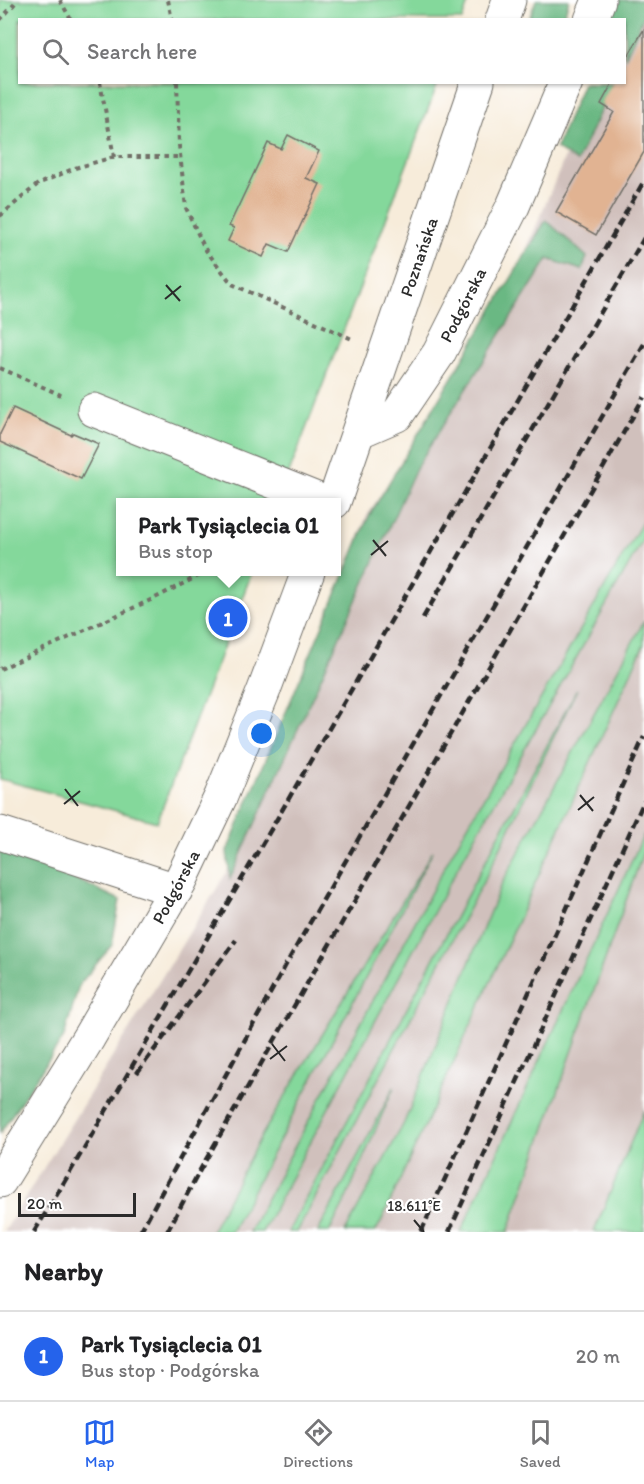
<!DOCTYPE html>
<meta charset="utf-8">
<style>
:root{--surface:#fff;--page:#f6f6f6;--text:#202124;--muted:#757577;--line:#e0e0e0;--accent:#2563eb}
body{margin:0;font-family:Itim,sans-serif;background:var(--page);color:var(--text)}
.scale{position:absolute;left:18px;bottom:15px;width:118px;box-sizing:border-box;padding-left:6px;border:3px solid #2b2b2b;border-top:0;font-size:16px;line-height:21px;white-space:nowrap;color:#2b2b2b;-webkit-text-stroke:4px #fff;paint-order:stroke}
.you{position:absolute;left:262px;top:734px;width:21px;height:21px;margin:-15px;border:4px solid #fff;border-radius:50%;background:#1a73e8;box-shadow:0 0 0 9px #1a73e833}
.badge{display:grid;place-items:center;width:39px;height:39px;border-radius:50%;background:var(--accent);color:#fff;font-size:20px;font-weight:700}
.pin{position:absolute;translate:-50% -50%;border:3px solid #fff;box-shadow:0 2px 6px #0006}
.popup{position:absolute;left:116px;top:498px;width:225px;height:78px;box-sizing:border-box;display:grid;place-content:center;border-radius:0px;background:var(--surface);filter:drop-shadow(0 2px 4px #0005);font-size:20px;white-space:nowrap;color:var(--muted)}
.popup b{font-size:22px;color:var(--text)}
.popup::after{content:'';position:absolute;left:50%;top:100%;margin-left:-12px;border:12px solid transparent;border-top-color:var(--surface)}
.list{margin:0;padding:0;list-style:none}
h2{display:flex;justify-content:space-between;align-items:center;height:78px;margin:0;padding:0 24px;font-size:26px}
h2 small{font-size:20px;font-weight:400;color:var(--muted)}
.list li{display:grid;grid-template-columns:39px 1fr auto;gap:18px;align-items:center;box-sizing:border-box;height:90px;padding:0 24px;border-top:2px solid var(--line)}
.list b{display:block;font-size:22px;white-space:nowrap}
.list p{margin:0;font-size:20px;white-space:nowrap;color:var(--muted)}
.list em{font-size:20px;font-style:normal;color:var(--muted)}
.icon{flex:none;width:33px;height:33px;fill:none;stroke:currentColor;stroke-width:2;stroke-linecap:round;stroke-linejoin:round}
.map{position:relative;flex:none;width:644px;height:1232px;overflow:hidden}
.search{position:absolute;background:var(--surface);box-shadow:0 2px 4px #0004;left:18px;right:18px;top:18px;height:66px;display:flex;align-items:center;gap:15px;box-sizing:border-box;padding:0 21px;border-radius:0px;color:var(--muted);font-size:22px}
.sheet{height:168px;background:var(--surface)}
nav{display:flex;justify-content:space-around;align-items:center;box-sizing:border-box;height:84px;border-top:2px solid var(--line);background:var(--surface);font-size:16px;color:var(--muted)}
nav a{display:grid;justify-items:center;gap:3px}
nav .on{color:var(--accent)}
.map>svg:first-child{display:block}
</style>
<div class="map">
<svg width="644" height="1232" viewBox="0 0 644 1232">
<rect width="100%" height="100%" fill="#fff"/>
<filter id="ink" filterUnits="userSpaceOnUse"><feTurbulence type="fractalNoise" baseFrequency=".0167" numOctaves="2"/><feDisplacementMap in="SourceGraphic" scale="12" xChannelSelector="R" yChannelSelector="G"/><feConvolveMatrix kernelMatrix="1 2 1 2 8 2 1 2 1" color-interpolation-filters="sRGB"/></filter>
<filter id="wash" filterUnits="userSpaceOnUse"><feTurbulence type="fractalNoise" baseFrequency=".008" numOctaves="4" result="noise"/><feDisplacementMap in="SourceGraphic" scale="24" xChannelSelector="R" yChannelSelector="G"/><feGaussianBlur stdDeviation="1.35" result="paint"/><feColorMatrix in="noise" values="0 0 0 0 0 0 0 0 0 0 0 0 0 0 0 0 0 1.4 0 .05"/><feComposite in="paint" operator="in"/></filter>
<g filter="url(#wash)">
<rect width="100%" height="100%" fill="#f7ecda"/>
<polygon fill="#d0c0bc" points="644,0 644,1232 4,1232 243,846 366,517 500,312 596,83 624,82 624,20"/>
<g fill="#84d89b" stroke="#588263" stroke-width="1.5">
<polygon points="0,0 469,0 462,20 20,20 20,82 438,83 278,502 120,502 120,572 252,572 157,822 0,779"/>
<polygon points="644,519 644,538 457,869 262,1232 249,1232 452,853"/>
<polygon points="644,621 644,644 380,1224 375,1232 345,1232 404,1123 500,887"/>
<polygon points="577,689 490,869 297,1232 288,1232"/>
<polygon points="644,834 644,850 508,1232 461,1232"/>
<polygon points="433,851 231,1232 211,1232 260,1138"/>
<polygon points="394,1087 342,1208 329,1232 318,1232"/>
<polygon points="644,1110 644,1232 594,1232"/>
</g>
<g fill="#6bb883" stroke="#4b7257" stroke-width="1.5">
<polygon points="536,0 569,0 563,19 529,19"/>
<polygon points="616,0 644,0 644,16 625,58 624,20 608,20"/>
<polygon points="583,83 613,83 577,162 556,148"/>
<polygon points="546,220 587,257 582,270 548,259 416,468 230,879 227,851 369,516"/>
<polygon points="0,849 52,868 120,900 112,945 79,985 64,1037 0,1133"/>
</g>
<g id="blocks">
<g fill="#e1b392">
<polygon points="644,29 644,152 596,235 556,212 614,112 601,104 613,82 624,82 624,63"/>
<polygon points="288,135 319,151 306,178 320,184 288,252 269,244 263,257 228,241 234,228 229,226 268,143 281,149"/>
<polygon points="13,408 71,435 73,433 99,444 81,479 0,442 0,434"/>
</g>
</g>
</g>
<g filter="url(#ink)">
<use href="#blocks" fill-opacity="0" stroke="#726f68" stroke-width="1.5"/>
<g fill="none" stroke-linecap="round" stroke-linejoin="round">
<defs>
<g id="minor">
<polyline points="502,20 509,0"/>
<polyline points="591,20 599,0"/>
<polyline points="94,410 324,502"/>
<polyline points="360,431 397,415 439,353 513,206 566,82"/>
<polyline points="334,502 478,82"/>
<polyline points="0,833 176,890"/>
<polyline points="0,1181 89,1037 180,882 221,796 264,690 308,572"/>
</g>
</defs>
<use href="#minor" stroke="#726f68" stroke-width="35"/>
<g stroke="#726f68" stroke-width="4" stroke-dasharray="4.5 4.5" stroke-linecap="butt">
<polyline points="60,0 71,20"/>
<polyline points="168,0 172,20"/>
<polyline points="0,20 18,0"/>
<polyline points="100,82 114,157"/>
<polyline points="177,82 179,145 186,208 205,249 232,284 352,339"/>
<polyline points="0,216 38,184 75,168 114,157 180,157"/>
<polyline points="0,368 61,395"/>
<polyline points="0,669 157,597 206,572"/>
</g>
<use href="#minor" stroke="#fff" stroke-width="33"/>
<g stroke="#2b2b2b" stroke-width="4.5" stroke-dasharray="9 4.5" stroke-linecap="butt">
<polyline points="423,618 644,238"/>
<polyline points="137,1073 236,940"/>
<polyline points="49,1208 277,819 644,181"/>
<polyline points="34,1232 53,1201"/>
<polyline points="140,1232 289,959 644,344"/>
<polyline points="167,1232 200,1170 644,397"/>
<polyline points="421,1232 644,737"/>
<polyline points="449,1232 644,801"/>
</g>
</g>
</g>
<path fill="none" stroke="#2b2b2b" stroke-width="2" d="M166 285 180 301M165 299 181 286M373 540 386 556M371 555 388 541M65 789 78 806M580 795 593 811M64 804 80 791M578 810 594 797M272 1044 285 1061M270 1059 287 1046M414 1220 424 1232"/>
<g text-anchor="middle" stroke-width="4.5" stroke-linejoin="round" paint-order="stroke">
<g font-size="18" fill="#2b2b2b" stroke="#fff">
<text transform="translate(419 257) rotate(-71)" y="6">Poznańska</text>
<text transform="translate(463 305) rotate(-63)" y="6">Podgórska</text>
<text transform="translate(176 887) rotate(-62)" y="6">Podgórska</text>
</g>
</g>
<g font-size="15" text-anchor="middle" fill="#2b2b2b" stroke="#fff" stroke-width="4.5" stroke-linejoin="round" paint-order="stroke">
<text x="414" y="1211">18.611°E</text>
</g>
</svg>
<div class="scale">20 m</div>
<div class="you"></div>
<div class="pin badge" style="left:228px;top:618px">1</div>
<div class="popup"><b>Park Tysiąclecia 01</b>Bus stop</div>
<div class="search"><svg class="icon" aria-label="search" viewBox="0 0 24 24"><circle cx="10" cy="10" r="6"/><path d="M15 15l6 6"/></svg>Search here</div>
</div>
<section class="sheet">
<h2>Nearby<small></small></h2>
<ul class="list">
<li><span class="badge">1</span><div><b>Park Tysiąclecia 01</b><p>Bus stop · Podgórska</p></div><em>20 m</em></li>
</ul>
</section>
<nav>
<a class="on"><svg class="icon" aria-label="map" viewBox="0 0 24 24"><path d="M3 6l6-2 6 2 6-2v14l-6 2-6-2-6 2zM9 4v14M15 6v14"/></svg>Map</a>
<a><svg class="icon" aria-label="directions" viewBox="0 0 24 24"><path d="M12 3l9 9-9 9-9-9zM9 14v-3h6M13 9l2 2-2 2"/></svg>Directions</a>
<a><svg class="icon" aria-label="saved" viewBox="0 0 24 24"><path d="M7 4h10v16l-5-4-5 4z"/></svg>Saved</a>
</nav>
